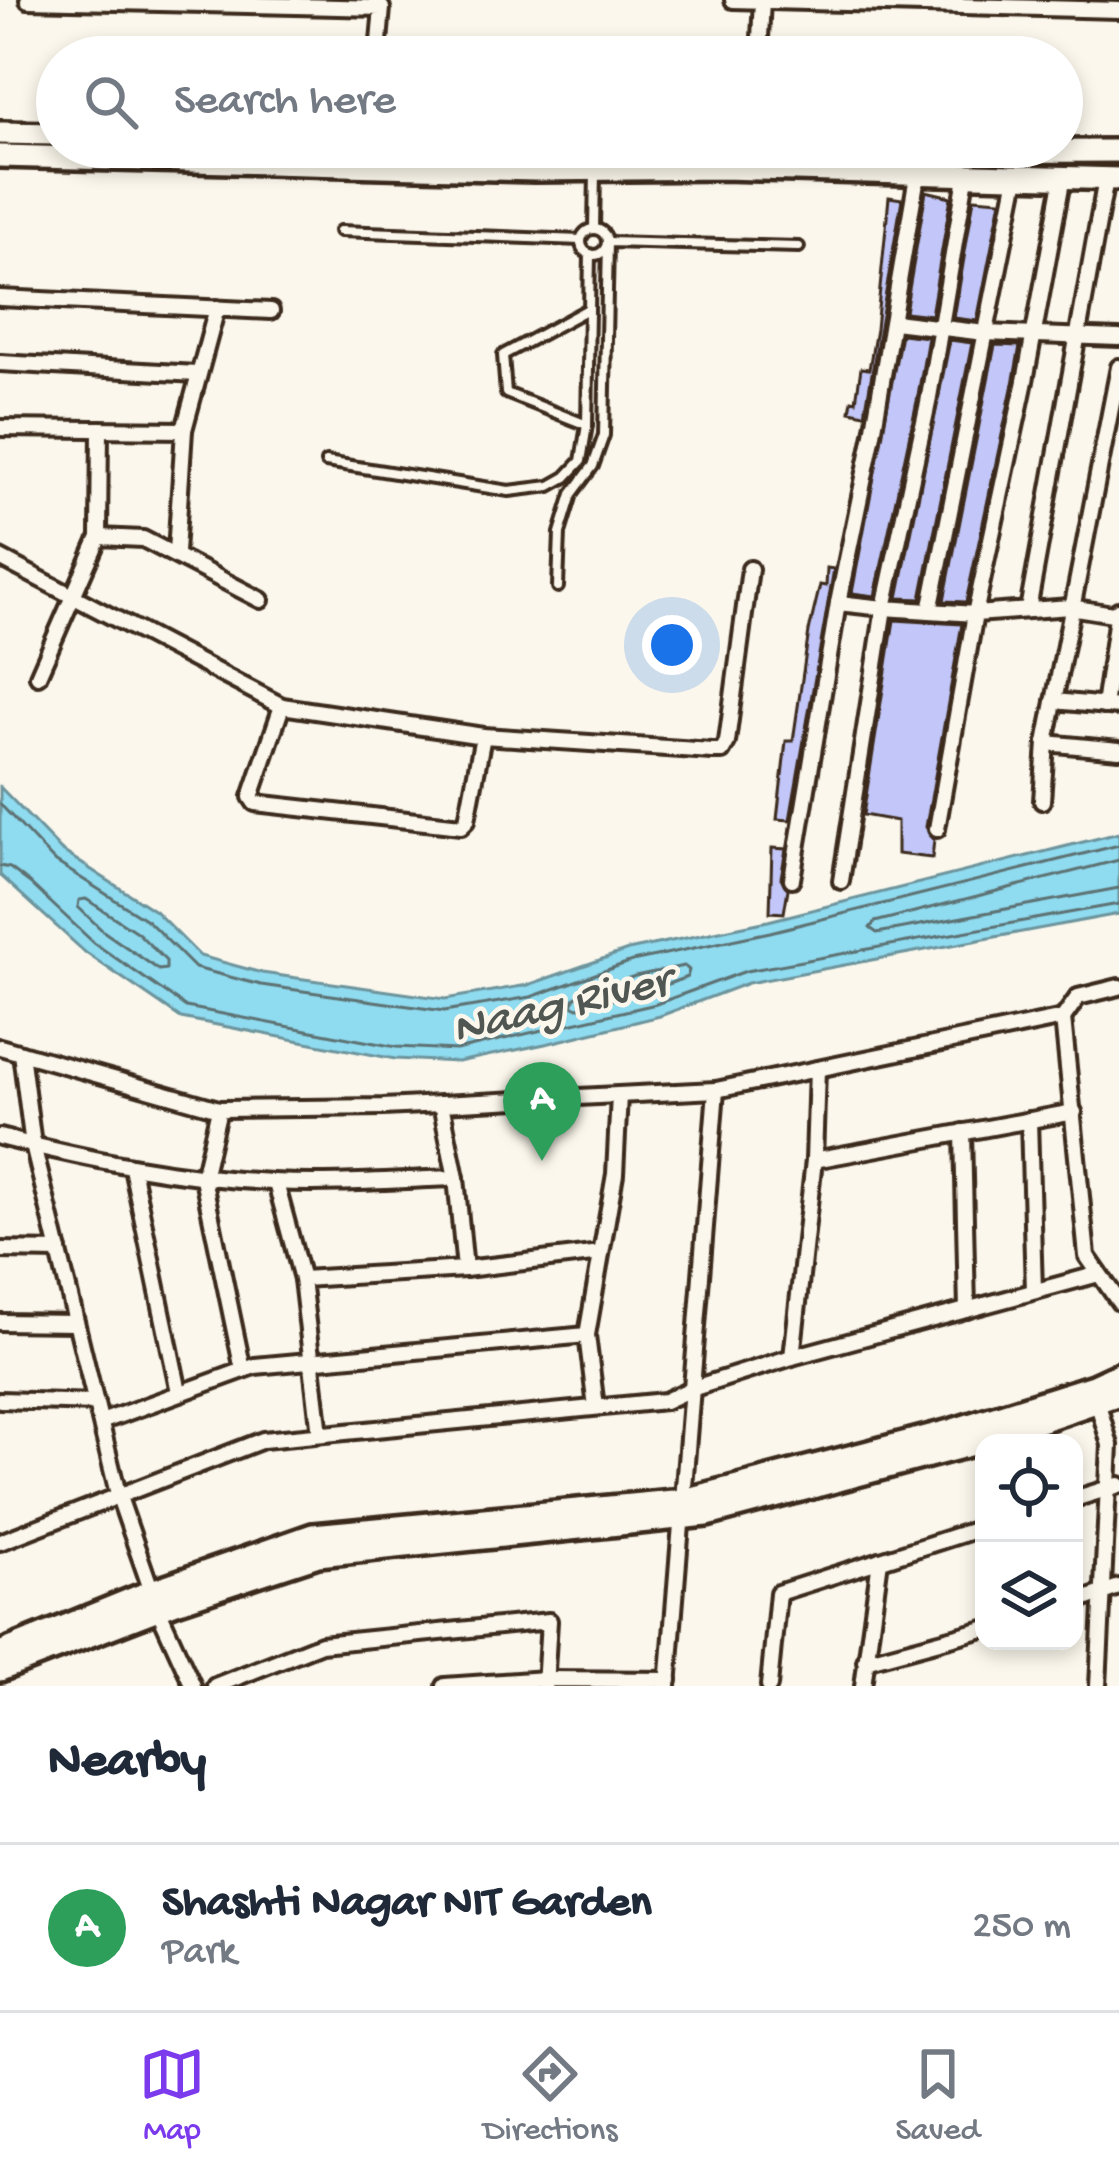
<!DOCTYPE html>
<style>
:root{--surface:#fff;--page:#f6f6f7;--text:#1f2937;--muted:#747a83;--line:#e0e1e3;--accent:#7c3aed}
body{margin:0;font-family:"Gochi Hand",sans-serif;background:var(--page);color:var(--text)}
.controls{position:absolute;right:36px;bottom:36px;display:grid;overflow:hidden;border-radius:24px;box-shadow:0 6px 18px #0003}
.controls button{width:108px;height:108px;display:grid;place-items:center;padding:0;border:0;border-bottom:3px solid var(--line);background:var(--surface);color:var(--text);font:60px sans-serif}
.you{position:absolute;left:672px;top:645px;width:42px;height:42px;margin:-30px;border:9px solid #fff;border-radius:50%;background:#1a73e8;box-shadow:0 0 0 18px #1a73e833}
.badge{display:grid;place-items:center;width:78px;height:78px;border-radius:50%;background:var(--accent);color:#fff;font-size:39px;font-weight:700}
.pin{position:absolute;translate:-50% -99px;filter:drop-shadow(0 3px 6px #0008)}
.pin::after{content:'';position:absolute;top:63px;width:42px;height:36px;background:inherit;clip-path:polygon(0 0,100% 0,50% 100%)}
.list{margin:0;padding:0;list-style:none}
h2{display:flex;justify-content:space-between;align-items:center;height:156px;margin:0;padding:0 48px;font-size:51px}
h2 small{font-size:39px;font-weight:400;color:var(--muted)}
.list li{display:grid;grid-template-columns:78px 1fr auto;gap:36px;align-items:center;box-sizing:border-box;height:168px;padding:0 48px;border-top:3px solid var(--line)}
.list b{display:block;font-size:45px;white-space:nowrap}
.list p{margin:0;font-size:39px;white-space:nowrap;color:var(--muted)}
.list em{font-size:39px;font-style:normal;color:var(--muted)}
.icon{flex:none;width:66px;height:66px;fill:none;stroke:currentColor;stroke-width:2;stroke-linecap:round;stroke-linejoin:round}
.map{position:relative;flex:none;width:1119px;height:1686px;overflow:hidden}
.search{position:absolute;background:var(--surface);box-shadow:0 6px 18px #0003;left:36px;right:36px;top:36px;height:132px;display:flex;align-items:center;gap:30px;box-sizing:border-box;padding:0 42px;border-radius:66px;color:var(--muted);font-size:45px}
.sheet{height:324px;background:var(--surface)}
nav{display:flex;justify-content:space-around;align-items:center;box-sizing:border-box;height:168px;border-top:3px solid var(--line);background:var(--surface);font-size:33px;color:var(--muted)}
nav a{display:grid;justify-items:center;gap:6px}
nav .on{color:var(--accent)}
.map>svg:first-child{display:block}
</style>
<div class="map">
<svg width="1119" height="1686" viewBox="0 0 1119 1686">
<rect width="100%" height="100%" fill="#fbf7ec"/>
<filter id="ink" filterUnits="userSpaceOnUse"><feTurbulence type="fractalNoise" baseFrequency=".00833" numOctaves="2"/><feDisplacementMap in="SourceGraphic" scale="24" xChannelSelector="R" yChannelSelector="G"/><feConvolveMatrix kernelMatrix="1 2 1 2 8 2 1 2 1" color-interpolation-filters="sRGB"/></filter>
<g filter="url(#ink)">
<polygon fill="#8fdbf0" stroke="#6d949c" stroke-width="3" points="0,787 61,850 155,911 200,956 262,973 445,999 528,985 628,950 768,921 1119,833 1119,914 748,983 660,1016 550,1043 458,1062 395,1059 181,1018 86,953 0,875"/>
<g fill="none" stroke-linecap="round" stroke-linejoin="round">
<g stroke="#5d7172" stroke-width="3">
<polyline points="0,804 53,860 148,921 195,968 261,985 444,1011 531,997 632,961 770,932 1119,845"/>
<polyline points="1119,860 875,922 870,928 877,933 1119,888"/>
<polyline points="0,866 10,868 30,883 94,943 186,1007 396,1047 456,1050 656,1004 746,971 1119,904"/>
<polygon points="86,899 138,933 166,961 166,969 159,970 103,931 78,907 79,900"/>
<polygon points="684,966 689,970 687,977 652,990 578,1008 572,1005 575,997 635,976"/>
</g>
</g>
<g fill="#c2c6f8" stroke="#3b2a1e" stroke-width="3">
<polygon points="926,191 951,197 931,315 905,312"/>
<polygon points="889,197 902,199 865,414 850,411 852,400 856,401 861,368 869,369 876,329"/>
<polygon points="974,198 1001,200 977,321 954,318"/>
<polygon points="901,334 928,337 917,401 875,596 852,593"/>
<polygon points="950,340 972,343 921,599 898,598"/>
<polygon points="995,345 1020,346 1014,379 966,602 944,601"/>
<polygon points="827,568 834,569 790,820 777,819 786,741 793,741 809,631 820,585 826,586"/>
<polygon points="894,620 962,624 926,827 934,840 932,858 897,854 897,821 863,815"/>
<polygon points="772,848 786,849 781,878 788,889 784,913 770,912"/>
</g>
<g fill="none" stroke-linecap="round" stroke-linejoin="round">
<defs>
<g id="service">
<circle cx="594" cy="242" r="13"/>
<polyline points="594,229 595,172"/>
<polyline points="340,231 581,240"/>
<polyline points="587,425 506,393 503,355 588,309"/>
<polyline points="326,462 509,491 550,486 566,477 581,461 587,425 590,254"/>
<polyline points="558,587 560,533 572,494 593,466 604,435 608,242 799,247"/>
</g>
<g id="minor">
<polyline points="28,0 382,8 378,53 759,56"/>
<polyline points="733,0 1119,10"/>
<polyline points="759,57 762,0"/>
<polyline points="966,177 928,403 884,608 975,614 1025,381 1063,176"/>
<polyline points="0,298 271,311"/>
<polyline points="894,322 985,333 1119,338"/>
<polyline points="0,363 197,374"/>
<polyline points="1119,367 1046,743 1119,750"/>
<polyline points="0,428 184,430"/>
<polyline points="99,537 100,429"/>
<polyline points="176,552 184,430 217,308"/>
<polyline points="0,558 282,706 483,736 712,751 722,751 727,742 750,569"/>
<polyline points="1028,610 1106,179"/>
<polyline points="930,611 1017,177"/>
<polyline points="38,676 99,537 143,539 261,600"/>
<polyline points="1054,701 1119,707"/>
<polyline points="282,706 251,797 255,803 461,826 467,820 483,736"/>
<polyline points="1104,706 1118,610"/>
<polyline points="1042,801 1046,743"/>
<polyline points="937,829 975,614 1070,607 1119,615"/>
<polyline points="792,879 838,603"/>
<polyline points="841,881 884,608 838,603 873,434 917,176"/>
<polyline points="1063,1018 1087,1256 1119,1302"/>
<polyline points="0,1047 219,1109 383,1107 716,1090 668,1686"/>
<polyline points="21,1053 33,1145 118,1494 158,1609 193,1686"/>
<polyline points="716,1090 1063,1018 1078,997 1119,987"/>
<polyline points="441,1104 456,1178 465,1269"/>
<polyline points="219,1109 203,1178 243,1370"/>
<polyline points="1029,1120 1034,1291"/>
<polyline points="963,1132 967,1310"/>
<path d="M0 1137C90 1160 179 1178 272 1182 333 1185 395 1180 456 1178"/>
<polyline points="814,1160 817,1069"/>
<polyline points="132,1168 179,1392"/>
<polyline points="276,1183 302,1279"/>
<polyline points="0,1250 59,1251"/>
<polyline points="0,1322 76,1323"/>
<polyline points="792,1357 1099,1274"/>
<polyline points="1095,1394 1110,1445 1098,1686"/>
<polyline points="0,1400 96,1403"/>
<polyline points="596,1407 587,1335 615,1174 619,1095"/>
<polyline points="101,1422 255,1366 587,1335"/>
<polyline points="320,1434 302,1279 465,1269 601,1253"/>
<polyline points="1074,1499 1119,1485"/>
<polyline points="0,1542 263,1440 665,1401 691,1389 792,1357 814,1160 1074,1112"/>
<polyline points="1074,1603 1119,1587"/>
<polyline points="865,1661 984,1629"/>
<polyline points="215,1686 321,1644 549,1621 545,1686"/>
<polyline points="445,1686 545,1679 669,1680"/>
<polyline points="769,1686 778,1593 984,1527"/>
<polyline points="863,1686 880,1560"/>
</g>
<g id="secondary">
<polyline points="0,133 57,134"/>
<polyline points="791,147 927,152 1119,151"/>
<polyline points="0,156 535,170 722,168 1119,179"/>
<polyline points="0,1653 152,1591 313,1535 684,1500 950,1431 1093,1386 1119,1374"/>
<polyline points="0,1670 176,1602 318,1555 707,1515 973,1444 1119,1394"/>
</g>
</defs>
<use href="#service" stroke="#3b2a1e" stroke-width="16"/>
<use href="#minor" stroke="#3b2a1e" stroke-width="22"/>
<use href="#secondary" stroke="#3b2a1e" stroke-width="30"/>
<use href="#service" stroke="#fbf7ec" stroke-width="8"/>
<use href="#minor" stroke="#fbf7ec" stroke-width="14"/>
<use href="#secondary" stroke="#fbf7ec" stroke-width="21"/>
</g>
</g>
<g text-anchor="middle" stroke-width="9" stroke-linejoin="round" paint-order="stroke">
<g font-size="48" font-style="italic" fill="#505652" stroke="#fbf7ec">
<text transform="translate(560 1000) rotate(-13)" y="17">Naag River</text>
</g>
</g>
</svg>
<div class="controls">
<button><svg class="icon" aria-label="locate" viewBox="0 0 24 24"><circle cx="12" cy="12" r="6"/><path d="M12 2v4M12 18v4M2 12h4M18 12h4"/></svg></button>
<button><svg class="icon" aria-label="layers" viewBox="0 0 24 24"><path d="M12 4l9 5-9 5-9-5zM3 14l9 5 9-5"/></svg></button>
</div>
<div class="you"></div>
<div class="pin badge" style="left:542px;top:1161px;background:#2e9e5b">A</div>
<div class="search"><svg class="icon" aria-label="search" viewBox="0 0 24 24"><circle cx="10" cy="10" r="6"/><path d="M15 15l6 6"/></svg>Search here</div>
</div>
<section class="sheet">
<h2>Nearby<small></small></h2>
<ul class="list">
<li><span class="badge" style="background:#2e9e5b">A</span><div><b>Shashti Nagar NIT Garden</b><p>Park</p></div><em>250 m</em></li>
</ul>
</section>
<nav>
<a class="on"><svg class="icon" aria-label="map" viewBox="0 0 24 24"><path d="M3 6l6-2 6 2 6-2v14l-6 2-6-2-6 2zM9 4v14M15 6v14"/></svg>Map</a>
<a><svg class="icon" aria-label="directions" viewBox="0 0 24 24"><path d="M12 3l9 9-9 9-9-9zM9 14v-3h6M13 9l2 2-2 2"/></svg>Directions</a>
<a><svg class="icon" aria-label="saved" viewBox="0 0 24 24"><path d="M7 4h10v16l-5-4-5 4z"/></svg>Saved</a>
</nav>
